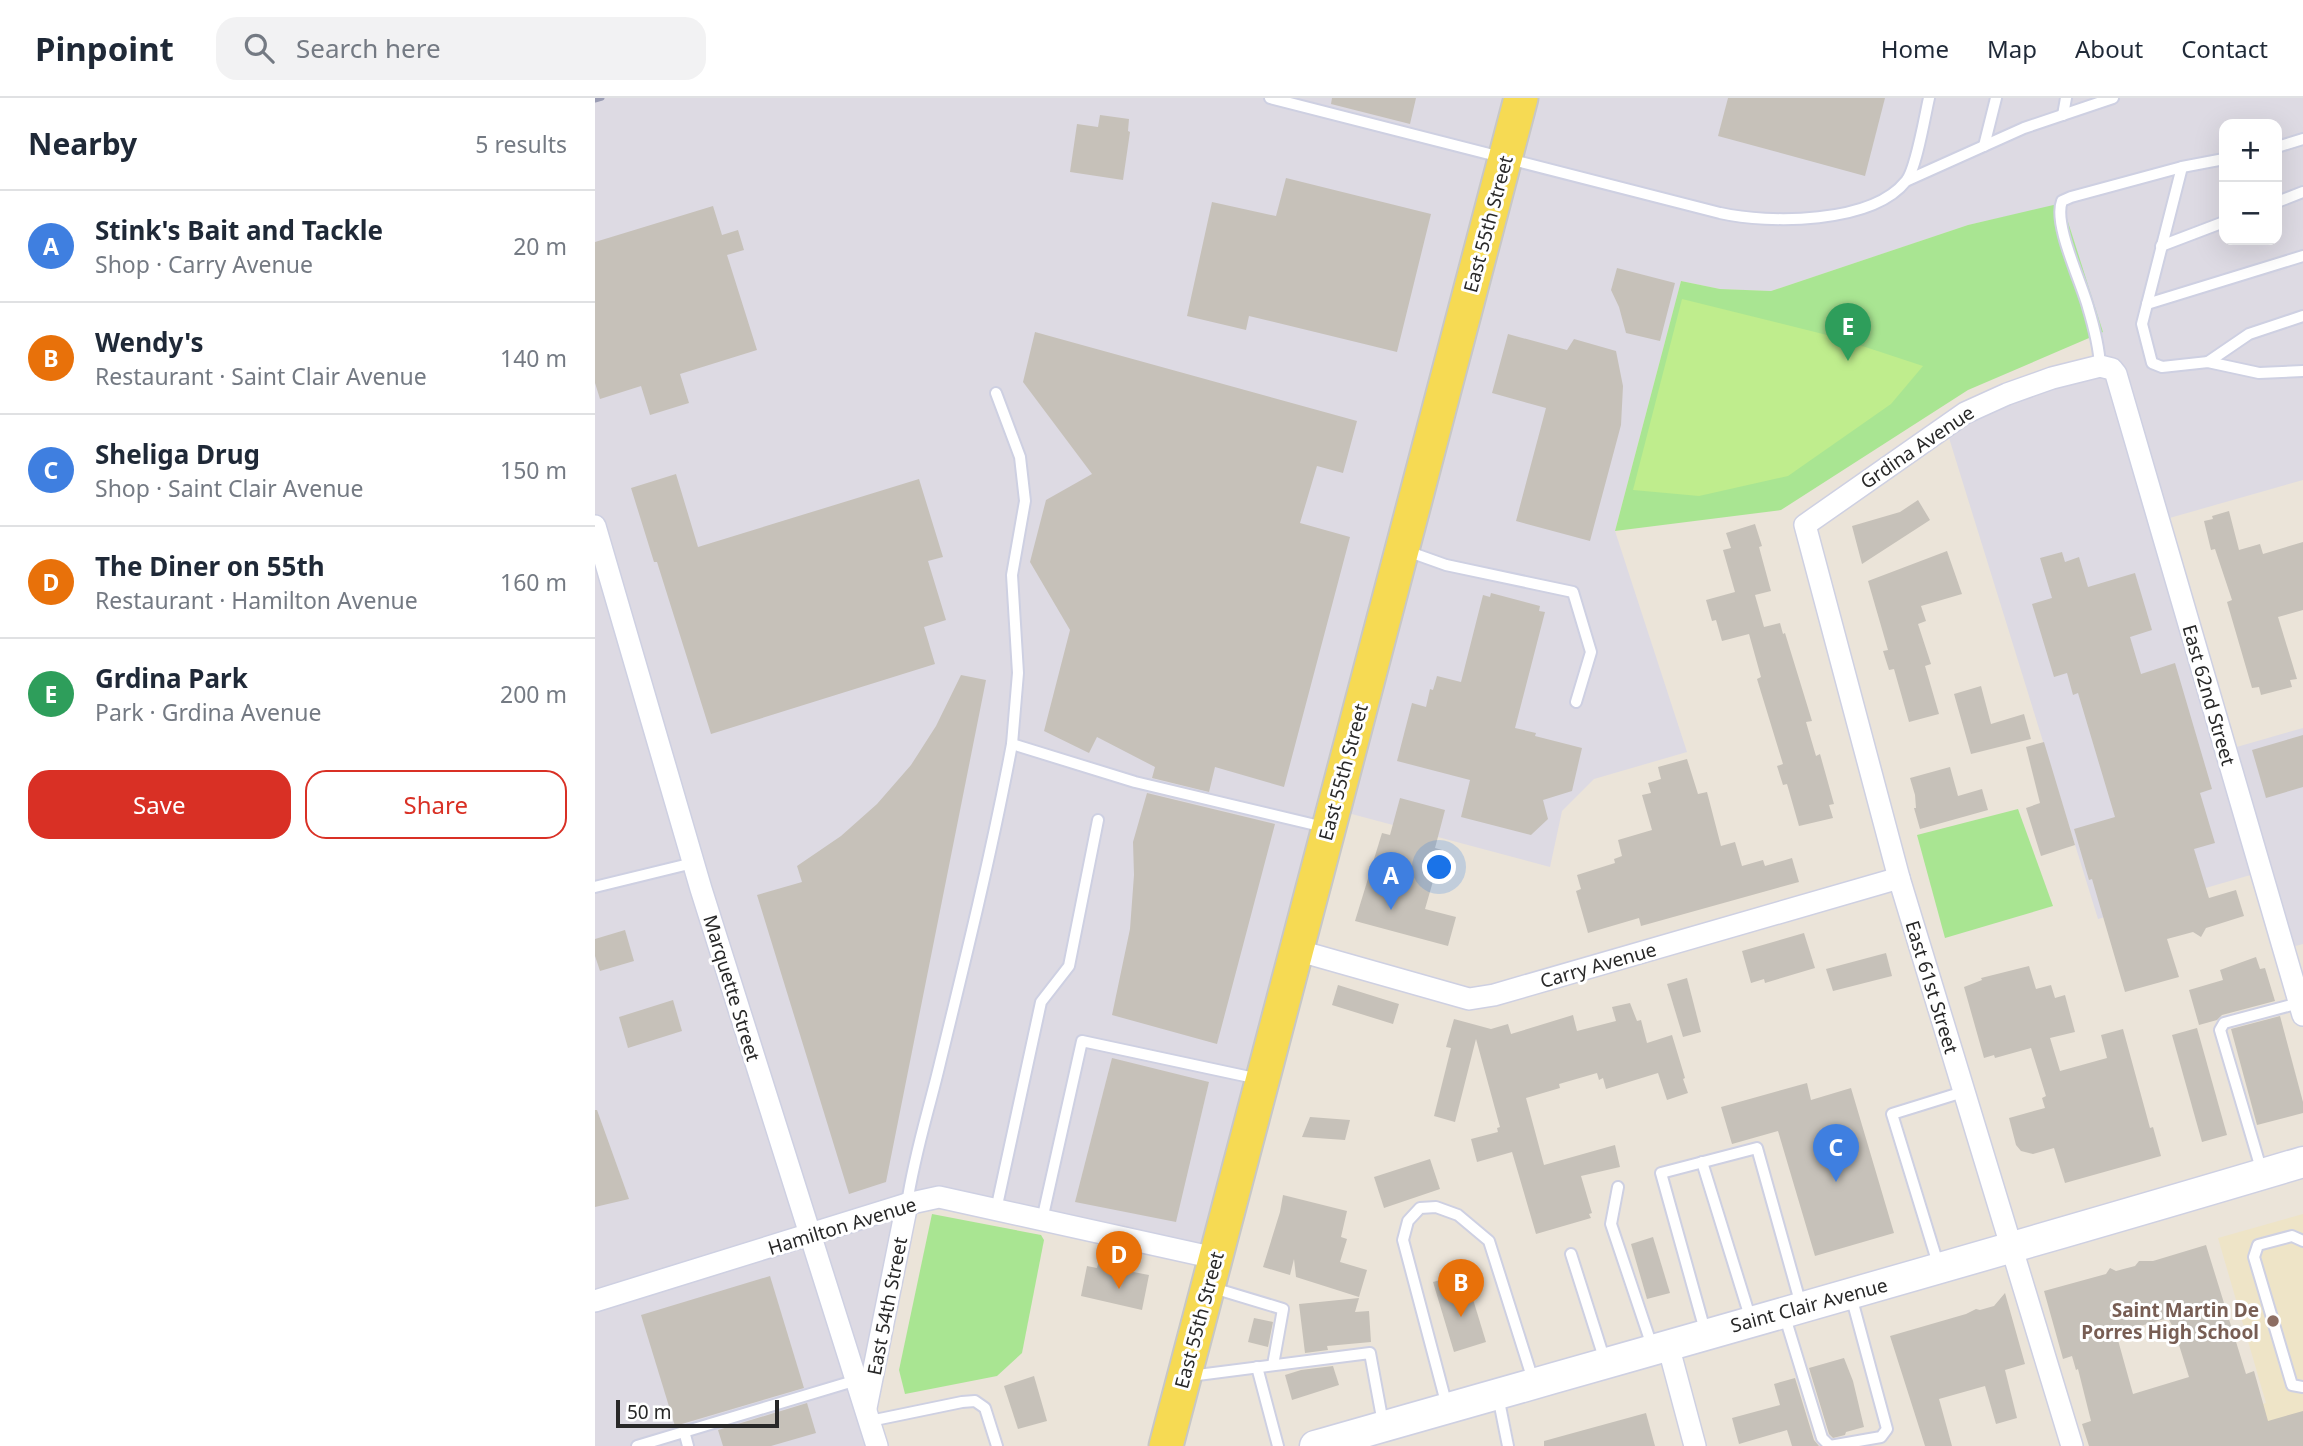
<!DOCTYPE html>
<meta charset="utf-8">
<style>
:root{--surface:#fff;--page:#f2f2f3;--text:#1f2937;--muted:#747a83;--line:#e0e1e3;--accent:#d93025}
body{margin:0;font-family:"Noto Sans",sans-serif;background:var(--page);color:var(--text)}
.controls{position:absolute;right:21px;top:21px;display:grid;overflow:hidden;border-radius:14px;box-shadow:0 7px 28px #0002}
.controls button{width:63px;height:63px;display:grid;place-items:center;padding:0;border:0;border-bottom:2px solid var(--line);background:var(--surface);color:var(--text);font:35px sans-serif}
.scale{position:absolute;left:21px;bottom:18px;width:163px;box-sizing:border-box;padding-left:7px;border:4px solid #282828;border-top:0;font-size:19px;line-height:24px;white-space:nowrap;color:#282828;-webkit-text-stroke:5px #fff;paint-order:stroke}
.you{position:absolute;left:845px;top:770px;width:24px;height:24px;margin:-18px;border:5px solid #fff;border-radius:50%;background:#1a73e8;box-shadow:0 0 0 10px #1a73e833}
.badge{display:grid;place-items:center;width:46px;height:46px;border-radius:50%;background:var(--accent);color:#fff;font-size:23px;font-weight:700}
.pin{position:absolute;translate:-50% -58px;filter:drop-shadow(0 2px 4px #0008)}
.pin::after{content:'';position:absolute;top:37px;width:24px;height:21px;background:inherit;clip-path:polygon(0 0,100% 0,50% 100%)}
.list{margin:0;padding:0;list-style:none}
h2{display:flex;justify-content:space-between;align-items:center;height:91px;margin:0;padding:0 28px;font-size:30px}
h2 small{font-size:23px;font-weight:400;color:var(--muted)}
.list li{display:grid;grid-template-columns:46px 1fr auto;gap:21px;align-items:center;box-sizing:border-box;height:112px;padding:0 28px;border-top:2px solid var(--line)}
.list b{display:block;font-size:26px;white-space:nowrap}
.list p{margin:0;font-size:23px;white-space:nowrap;color:var(--muted)}
.list em{font-size:23px;font-style:normal;color:var(--muted)}
.actions{display:flex;gap:14px;padding:21px 28px}
.actions a{flex:1;padding:16px 0;border:2px solid var(--accent);border-radius:21px;text-align:center;font-size:24px;color:var(--accent)}
.actions .main{background:var(--accent);color:#fff}
.icon{flex:none;width:38px;height:38px;fill:none;stroke:currentColor;stroke-width:2;stroke-linecap:round;stroke-linejoin:round}
.map{position:relative;flex:none;width:1708px;height:1348px;overflow:hidden}
header{display:flex;align-items:center;gap:42px;box-sizing:border-box;height:98px;padding:0 35px;background:var(--surface);border-bottom:2px solid var(--line)}
header strong{font-size:33px}
nav{display:flex;gap:38px;margin-inline-start:auto;font-size:24px}
.search{width:490px;height:63px;background:var(--page);display:flex;align-items:center;gap:18px;box-sizing:border-box;padding:0 24px;border-radius:21px;color:var(--muted);font-size:26px}
main{display:flex}
aside{flex:1;background:var(--surface)}
.map>svg:first-child{display:block}
</style>
<header>
<strong>Pinpoint</strong>
<div class="search"><svg class="icon" aria-label="search" viewBox="0 0 24 24"><circle cx="10" cy="10" r="6"/><path d="M15 15l6 6"/></svg>Search here</div>
<nav><a>Home</a><a>Map</a><a>About</a><a>Contact</a></nav>
</header>
<main>
<aside>
<h2>Nearby<small>5 results</small></h2>
<ul class="list">
<li><span class="badge" style="background:#3f7fe0">A</span><div><b>Stink's Bait and Tackle</b><p>Shop · Carry Avenue</p></div><em>20 m</em></li>
<li><span class="badge" style="background:#e8710a">B</span><div><b>Wendy's</b><p>Restaurant · Saint Clair Avenue</p></div><em>140 m</em></li>
<li><span class="badge" style="background:#3f7fe0">C</span><div><b>Sheliga Drug</b><p>Shop · Saint Clair Avenue</p></div><em>150 m</em></li>
<li><span class="badge" style="background:#e8710a">D</span><div><b>The Diner on 55th</b><p>Restaurant · Hamilton Avenue</p></div><em>160 m</em></li>
<li><span class="badge" style="background:#2e9e5b">E</span><div><b>Grdina Park</b><p>Park · Grdina Avenue</p></div><em>200 m</em></li>
</ul>
<div class="actions"><a class="main">Save</a><a>Share</a></div>
</aside>
<div class="map">
<svg width="1708" height="1348" viewBox="0 0 1708 1348">
<rect width="100%" height="100%" fill="#ebe4d9"/>
<path fill="#dddae3" fill-rule="evenodd" d="M0 0H1708V382L1564 423 1631 652 1708 630V846L1689 851 1666 774 1503 821 1350 327 1505 268 1467 106 1373 127 1176 193 1125 191 1086 183 1020 433 1092 654 999 681 967 713 955 769 738 711 620 1160 344 1099 312 1106 271 1311 282 1348H0ZM1629 26H1682V142H1629Z"/>
<polygon fill="#eee4c7" points="1708,1116 1708,1348 1565,1336 1671,1305 1623,1140"/>
<g fill="#a9e592">
<polygon points="1467,105 1508,234 1373,292 1186,412 1020,433 1086,183 1125,191 1176,193 1373,127"/>
<polygon points="1423,711 1458,808 1350,840 1322,737"/>
<polygon points="337,1116 446,1137 449,1142 427,1255 402,1278 310,1296 304,1272"/>
</g>
<polygon fill="#bfed8d" points="1087,201 1240,239 1328,268 1296,306 1193,378 1104,398 1038,392"/>
<g fill="#c6c1b9" fill-rule="evenodd">
<polygon points="737,0 821,0 815,26 736,6"/>
<polygon points="1133,0 1290,0 1270,78 1123,38"/>
<polygon points="505,17 534,21 533,33 535,34 528,82 475,74 482,26 503,29"/>
<polygon points="691,80 836,116 802,254 654,218 651,232 592,218 617,104 681,118"/>
<polygon points="118,108 127,137 143,132 149,152 132,157 162,252 85,276 94,305 55,317 46,288 5,301 0,285 0,144"/>
<polygon points="1022,170 1080,185 1065,243 1031,235 1024,209 1016,192"/>
<polygon points="440,234 762,323 748,375 722,368 705,425 755,439 689,689 620,669 614,694 557,680 560,669 502,639 494,655 449,633 475,532 435,464 451,402 497,376 428,284"/>
<polygon points="913,236 972,252 979,241 1021,253 1028,288 1026,327 995,443 921,423 951,310 897,295"/>
<polygon points="81,376 103,449 324,381 348,459 333,463 351,522 329,529 340,566 116,636 62,464 59,464 36,390"/>
<polygon points="1323,402 1335,422 1267,466 1257,428 1305,414"/>
<polygon points="1634,413 1644,452 1665,446 1668,456 1708,444 1708,512 1683,519 1702,581 1695,582 1697,589 1666,597 1664,589 1657,590 1632,504 1637,502 1620,451 1616,452 1609,423 1618,421 1617,418"/>
<polygon points="1160,426 1167,448 1164,449 1176,493 1160,497 1169,529 1185,525 1188,536 1190,535 1217,623 1211,624 1221,658 1225,656 1239,706 1234,707 1238,720 1204,728 1192,686 1188,687 1182,668 1188,666 1162,581 1166,579 1154,536 1127,543 1121,522 1117,523 1111,502 1140,494 1128,452 1136,450 1131,435"/>
<polygon points="1352,453 1367,496 1326,508 1331,523 1323,526 1336,566 1330,568 1344,616 1314,624 1299,571 1294,572 1288,553 1293,552 1273,483"/>
<polygon points="1467,454 1470,464 1484,459 1493,489 1540,475 1557,532 1535,539 1546,576 1580,565 1617,691 1605,695 1620,745 1599,751 1614,800 1641,792 1649,818 1611,830 1606,839 1598,834 1572,841 1584,879 1530,894 1497,781 1494,782 1479,731 1520,719 1483,595 1478,597 1472,575 1459,579 1437,506 1457,500 1445,460"/>
<polygon points="896,495 945,508 944,513 950,514 920,630 941,635 940,638 987,650 977,693 948,702 953,721 936,737 866,719 875,682 802,663 817,605 831,609 835,591 838,592 842,578 866,584 888,497 895,499"/>
<polygon points="366,577 391,582 291,1084 254,1096 162,797 207,784 202,768 246,738 282,706 316,667 341,628"/>
<polygon points="1386,588 1396,626 1429,616 1436,641 1376,656 1359,596"/>
<polygon points="1708,637 1708,689 1671,700 1657,652"/>
<polygon points="1449,644 1480,747 1446,758 1431,710 1445,705 1431,649"/>
<polygon points="1092,661 1103,696 1112,694 1126,748 1140,744 1147,768 1168,762 1170,768 1197,760 1204,784 1046,828 1044,820 993,835 981,793 986,791 982,777 1020,765 1019,761 1027,758 1023,742 1057,732 1047,697 1056,695 1053,685 1066,681 1063,669"/>
<polygon points="1355,669 1363,698 1387,691 1393,712 1325,731 1319,710 1321,710 1320,697 1315,680"/>
<polygon points="552,695 680,726 622,946 517,917 535,831 539,777 538,744"/>
<polygon points="805,700 850,712 840,750 847,752 830,811 861,819 853,848 760,823 787,735 795,737"/>
<polygon points="30,832 39,863 5,873 0,858 0,841"/>
<polygon points="1209,835 1220,870 1170,885 1169,881 1156,885 1147,853"/>
<polygon points="1291,855 1297,878 1238,893 1231,871"/>
<polygon points="1661,859 1665,871 1670,870 1680,903 1627,917 1622,922 1604,927 1594,892 1628,882 1625,872"/>
<polygon points="1434,868 1441,891 1456,887 1460,900 1470,897 1480,934 1455,940 1465,973 1512,960 1506,937 1528,931 1555,1030 1558,1029 1566,1058 1470,1085 1459,1050 1438,1056 1426,1053 1421,1047 1414,1020 1450,1010 1447,1000 1451,998 1436,950 1400,960 1399,957 1389,960 1369,889 1387,882 1386,880"/>
<polygon points="1092,880 1106,934 1088,939 1072,886"/>
<polygon points="743,887 804,906 798,926 737,907"/>
<polygon points="78,902 87,933 33,950 24,919"/>
<polygon points="1035,905 1042,923 1046,922 1052,945 1077,937 1090,980 1088,981 1093,995 1072,1002 1063,975 1011,991 1008,980 1004,982 1002,975 964,986 965,990 931,1000 949,1067 1020,1047 1025,1069 986,1078 997,1115 994,1116 996,1120 941,1136 917,1054 882,1064 876,1041 903,1034 902,1030 905,1029 881,941 860,1024 839,1018 856,950 851,949 859,921 896,931 913,926 916,936 978,917 982,933 1021,923 1017,909"/>
<polygon points="1685,918 1708,1004 1708,1015 1662,1027 1636,931"/>
<polygon points="1602,930 1632,1037 1607,1044 1577,937"/>
<polygon points="517,960 614,984 581,1124 480,1104"/>
<polygon points="1212,985 1216,1002 1256,990 1299,1135 1220,1158 1183,1033 1137,1046 1126,1009"/>
<polygon points="0,1012 2,1012 34,1101 0,1109"/>
<polygon points="715,1019 755,1022 750,1042 707,1039"/>
<polygon points="835,1061 845,1091 789,1110 779,1079"/>
<polygon points="688,1097 752,1113 746,1139 752,1141 745,1164 772,1172 764,1199 701,1179 699,1161 695,1177 668,1169 685,1114"/>
<polygon points="1058,1139 1075,1195 1052,1201 1036,1146"/>
<path d="M1611 1147 1651 1276 1659 1273 1673 1323 1708 1313V1348H1494L1487 1326 1496 1323 1483 1271 1481 1272 1477 1258 1468 1261 1449 1193 1511 1176 1515 1170 1521 1173 1540 1168 1544 1163H1558ZM1573 1220 1579 1231 1594 1279 1538 1296 1521 1235Z"/>
<polygon points="504,1163 529,1168 528,1172 554,1177 547,1212 486,1198 492,1168 502,1170"/>
<polygon points="870,1175 891,1244 859,1254 838,1184"/>
<polygon points="175,1178 209,1290 80,1328 46,1217"/>
<polygon points="1410,1195 1430,1266 1410,1272 1422,1320 1401,1326 1390,1288 1344,1301 1357,1348 1330,1348 1295,1238 1371,1216 1381,1211 1385,1212 1399,1208"/>
<polygon points="764,1200 760,1214 774,1213 776,1244 732,1248 733,1252 710,1255 704,1206"/>
<polygon points="659,1220 678,1224 673,1249 653,1244"/>
<polygon points="1249,1260 1258,1283 1269,1329 1251,1334 1250,1337 1238,1340 1234,1336 1214,1270"/>
<polygon points="738,1268 744,1287 697,1302 690,1277 706,1272"/>
<polygon points="439,1278 452,1323 423,1331 409,1288"/>
<polygon points="1200,1280 1219,1342 1224,1348 1197,1348 1192,1332 1144,1346 1137,1320 1185,1307 1179,1286"/>
<polygon points="212,1305 221,1335 176,1348 128,1348 123,1332"/>
<polygon points="1051,1315 1060,1348 949,1348 949,1343"/>
</g>
<g fill="none" stroke-linecap="round" stroke-linejoin="round">
<defs>
<g id="service">
<path d="M675 0 1125 115C1174 126 1277 126 1311 83 1321 72 1330 17 1334 0"/>
<polyline points="1468,17 1471,0"/>
<polyline points="1389,48 1401,0"/>
<polyline points="1682,49 1708,41"/>
<polyline points="1629,61 1587,69 1547,226 1557,265 1567,269 1613,264 1664,275 1708,273"/>
<polyline points="1313,82 1429,30 1518,0"/>
<polyline points="1682,104 1708,94"/>
<polyline points="1566,148 1629,124"/>
<polyline points="1552,206 1708,158"/>
<polyline points="1613,264 1654,236 1708,218"/>
<path d="M1505 268C1504 248 1499 229 1493 209 1486 183 1458 126 1467 103L1476 99 1587 69"/>
<polyline points="401,295 425,359 430,403 417,477 423,575 417,646"/>
<polyline points="809,452 851,467 978,494 996,554 981,604"/>
<polyline points="0,789 98,765"/>
<polyline points="1107,1064 1156,1222"/>
<polyline points="1667,1074 1625,932 1629,925 1704,905"/>
<polyline points="1023,1089 1016,1126 1058,1251"/>
<path d="M312 1106C319 1057 334 1012 345 965 371 859 397 753 417 646L540 684 729 729"/>
<polyline points="401,1112 446,904 474,868 503,722"/>
<polyline points="447,1122 487,943 664,981"/>
<polyline points="1708,1143 1697,1138 1663,1147 1659,1159 1697,1287 1708,1289"/>
<polyline points="976,1156 1010,1263"/>
<polyline points="1344,1169 1297,1016 1368,994"/>
<polyline points="615,1189 688,1211 678,1267"/>
<polyline points="1189,1216 1227,1340 1235,1348 1286,1339 1292,1331 1256,1198"/>
<polyline points="1111,1236 1066,1075 1162,1050 1206,1207"/>
<polyline points="662,1269 683,1348"/>
<polyline points="595,1278 775,1255 788,1325"/>
<polyline points="903,1298 913,1348"/>
<polyline points="852,1308 808,1142 813,1123 825,1110 841,1109 863,1117 894,1143 938,1282"/>
<polyline points="275,1323 367,1304 380,1303 390,1310 402,1348"/>
<polyline points="89,1333 93,1348"/>
<polyline points="42,1348 262,1282"/>
</g>
<g id="minor">
<polyline points="0,428 106,791 282,1348"/>
<polyline points="701,852 874,901 899,897 1304,780"/>
<polyline points="0,1203 312,1106 344,1099 620,1160"/>
<polyline points="1073,1247 1100,1348"/>
<polyline points="271,1310 312,1106"/>
<polyline points="1477,1348 1304,780 1210,427 1370,315 1412,296 1457,280 1505,268 1517,271 1521,276 1708,917"/>
</g>
<path id="secondary" d="M720 1348C1049 1254 1380 1162 1708 1064"/>
<polyline id="primary" points="571,1348 926,0"/>
</defs>
<use href="#service" stroke="#ced0e2" stroke-width="14"/>
<use href="#minor" stroke="#ced0e2" stroke-width="24"/>
<use href="#secondary" stroke="#ced0e2" stroke-width="33"/>
<use href="#primary" stroke="#c7c7c7" stroke-width="37"/>
<use href="#service" stroke="#fff" stroke-width="10"/>
<use href="#minor" stroke="#fff" stroke-width="21"/>
<use href="#secondary" stroke="#fff" stroke-width="30"/>
<use href="#primary" stroke="#f6da53" stroke-width="33"/>
<polyline stroke="#9b9db4" stroke-width="5" points="0,2 7,0"/>
</g>
<circle fill="#8d6e63" stroke="#fff" stroke-width="2.5" cx="1678" cy="1223" r="7"/>
<g text-anchor="middle" stroke-width="6" stroke-linejoin="round" paint-order="stroke">
<g font-size="19" fill="#282828" stroke="#fff">
<text transform="translate(893 126) rotate(-75)" y="7">East 55th Street</text>
<text transform="translate(1322 349) rotate(-34)" y="7">Grdina Avenue</text>
<text transform="translate(1614 597) rotate(74)" y="7">East 62nd Street</text>
<text transform="translate(748 674) rotate(-75)" y="7">East 55th Street</text>
<text transform="translate(1003 867) rotate(-16)" y="7">Carry Avenue</text>
<text transform="translate(1337 889) rotate(73)" y="7">East 61st Street</text>
<text transform="translate(137 890) rotate(73)" y="7">Marquette Street</text>
<text transform="translate(247 1128) rotate(-17)" y="7">Hamilton Avenue</text>
<text transform="translate(1214 1207) rotate(-15)" y="7">Saint Clair Avenue</text>
<text transform="translate(292 1208) rotate(-79)" y="7">East 54th Street</text>
<text transform="translate(604 1222) rotate(-75)" y="7">East 55th Street</text>
</g>
<g font-size="19" font-weight="bold" fill="#785e54" stroke="#fff" text-anchor="end">
<text x="1664" y="1219">Saint Martin De<tspan x="1664" dy="22">Porres High School</tspan></text>
</g>
</g>
</svg>
<div class="controls">
<button>+</button>
<button>−</button>
</div>
<div class="scale">50 m</div>
<div class="you"></div>
<div class="pin badge" style="left:796px;top:812px;background:#3f7fe0">A</div>
<div class="pin badge" style="left:866px;top:1219px;background:#e8710a">B</div>
<div class="pin badge" style="left:1241px;top:1084px;background:#3f7fe0">C</div>
<div class="pin badge" style="left:524px;top:1191px;background:#e8710a">D</div>
<div class="pin badge" style="left:1253px;top:263px;background:#2e9e5b">E</div>
</div>
</main>
